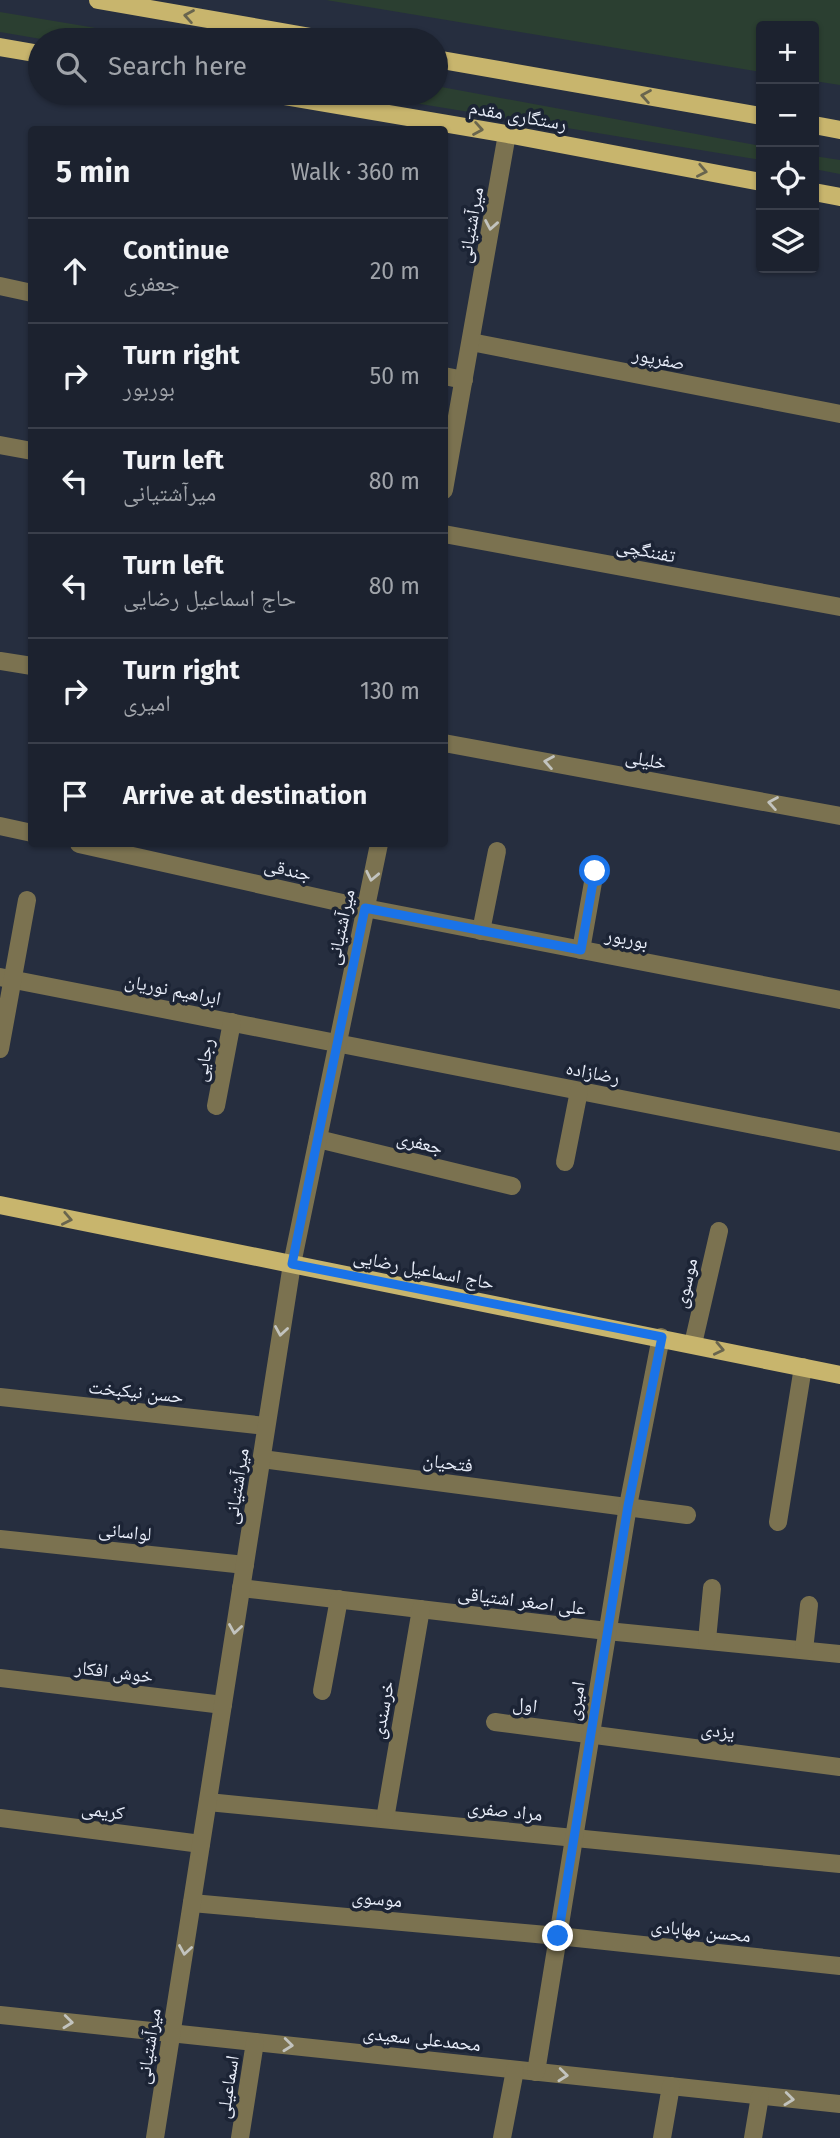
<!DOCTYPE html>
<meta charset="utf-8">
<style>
:root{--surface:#1c222f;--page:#252a37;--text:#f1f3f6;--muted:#a0a4aa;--line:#3a3f4b}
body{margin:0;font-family:"Fira Sans","Noto Naskh Arabic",sans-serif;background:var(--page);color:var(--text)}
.controls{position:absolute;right:21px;top:21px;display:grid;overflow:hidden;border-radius:7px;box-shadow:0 2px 5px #0004}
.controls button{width:63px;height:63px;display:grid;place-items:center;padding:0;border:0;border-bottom:2px solid var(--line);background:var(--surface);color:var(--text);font:35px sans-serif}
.stop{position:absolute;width:21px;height:21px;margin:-16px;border:5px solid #1a73e8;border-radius:50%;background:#fff}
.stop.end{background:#1a73e8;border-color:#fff;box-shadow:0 2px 7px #0008}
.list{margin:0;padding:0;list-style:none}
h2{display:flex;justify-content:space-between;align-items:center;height:91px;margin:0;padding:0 28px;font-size:30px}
h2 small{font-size:23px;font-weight:400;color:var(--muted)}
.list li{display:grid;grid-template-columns:46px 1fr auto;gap:21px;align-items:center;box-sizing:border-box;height:105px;padding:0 28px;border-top:2px solid var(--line)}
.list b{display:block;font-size:26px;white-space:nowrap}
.list p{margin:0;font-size:23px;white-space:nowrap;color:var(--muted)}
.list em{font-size:23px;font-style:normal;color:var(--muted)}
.icon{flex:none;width:38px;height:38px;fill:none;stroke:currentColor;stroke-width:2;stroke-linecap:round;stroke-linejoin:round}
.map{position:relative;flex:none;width:840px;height:2138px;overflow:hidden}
.search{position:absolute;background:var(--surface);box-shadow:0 2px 5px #0004;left:28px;top:28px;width:420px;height:77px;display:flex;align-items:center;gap:18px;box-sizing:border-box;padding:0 24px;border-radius:38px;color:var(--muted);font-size:26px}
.panel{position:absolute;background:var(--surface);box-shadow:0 2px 5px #0004;left:28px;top:126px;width:420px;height:721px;border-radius:7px}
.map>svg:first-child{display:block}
</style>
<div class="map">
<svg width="840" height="2138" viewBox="0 0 840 2138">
<rect width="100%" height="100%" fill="#262e3f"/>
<g fill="#2b3f31">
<polygon points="326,0 840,0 840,85 814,81 814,26 761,26 761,72"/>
<polygon points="0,12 168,40 47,40 0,32"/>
<polygon points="436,86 761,146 761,160 354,93 436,93"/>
<polygon points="814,156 840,160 840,174 814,169"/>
</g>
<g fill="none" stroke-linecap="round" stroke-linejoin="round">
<g stroke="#7b7250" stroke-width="18">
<polyline points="0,286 32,293"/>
<polyline points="471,342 840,414"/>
<polyline points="444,376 464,380"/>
<polyline points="0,445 32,451"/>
<polyline points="444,490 507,134"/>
<polyline points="444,534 840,607"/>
<polyline points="0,661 32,666"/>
<polyline points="444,743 840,816"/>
<polyline points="0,826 32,833"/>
<polyline points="79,844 365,908 840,1000"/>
<polyline points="481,931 497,851"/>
<polyline points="581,950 595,871"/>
<polyline points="0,977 840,1142"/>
<polyline points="0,1049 27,900"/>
<polyline points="216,1106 232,1022"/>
<polyline points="318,1139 512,1186"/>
<polyline points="565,1162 579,1091"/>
<polyline points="693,1344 719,1231"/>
<polyline points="0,1397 266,1426"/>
<polyline points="262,1459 687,1515"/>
<polyline points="778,1522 803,1367"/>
<polyline points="0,1539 245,1565"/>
<polyline points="241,1588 607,1631 840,1654"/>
<polyline points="707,1640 712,1588"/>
<polyline points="804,1650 809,1605"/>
<polyline points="0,1678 223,1705"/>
<polyline points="322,1691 339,1599"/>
<polyline points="495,1722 840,1767"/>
<polyline points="208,1802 840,1864"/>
<polyline points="0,1818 201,1844"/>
<polyline points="385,1819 421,1609"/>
<polyline points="192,1903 558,1936 840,1966"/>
<polyline points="0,2015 840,2104"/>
<polyline points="536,2072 628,1506 661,1337"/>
<polyline points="155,2138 292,1264 379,844"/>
<polyline points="240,2138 255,2042"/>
<polyline points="502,2138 515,2070"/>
<polyline points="662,2138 671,2086"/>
<polyline points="753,2138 760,2096"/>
</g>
<g stroke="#c8b56d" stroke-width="18">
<polyline points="98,0 328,40"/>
<polyline points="0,47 40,54"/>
<polyline points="436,59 761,116"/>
<polyline points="266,93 507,134 761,182"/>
<polyline points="814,125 840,130"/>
<polyline points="814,192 840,197"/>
<polyline points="0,1205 840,1375"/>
</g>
</g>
<defs><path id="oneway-chevron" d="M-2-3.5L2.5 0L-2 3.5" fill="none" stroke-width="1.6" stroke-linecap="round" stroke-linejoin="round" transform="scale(1.75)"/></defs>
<g stroke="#69654e">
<use href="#oneway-chevron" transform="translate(189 16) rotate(-170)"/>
<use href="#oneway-chevron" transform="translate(646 96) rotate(-170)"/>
<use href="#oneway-chevron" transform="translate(478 129) rotate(10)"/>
<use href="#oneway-chevron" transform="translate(702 171) rotate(11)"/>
<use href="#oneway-chevron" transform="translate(67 1219) rotate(11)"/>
<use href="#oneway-chevron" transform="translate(719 1349) rotate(12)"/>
</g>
<g stroke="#c2c3be">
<use href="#oneway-chevron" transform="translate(491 225) rotate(100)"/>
<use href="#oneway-chevron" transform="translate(549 762) rotate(-170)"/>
<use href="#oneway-chevron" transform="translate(773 803) rotate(-170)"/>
<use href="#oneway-chevron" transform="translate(372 876) rotate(102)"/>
<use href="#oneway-chevron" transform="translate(281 1331) rotate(99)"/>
<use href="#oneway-chevron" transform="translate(235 1629) rotate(99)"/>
<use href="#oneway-chevron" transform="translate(185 1950) rotate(99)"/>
<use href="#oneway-chevron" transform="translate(68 2022) rotate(6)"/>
<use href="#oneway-chevron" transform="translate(288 2045) rotate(6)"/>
<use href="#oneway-chevron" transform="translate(563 2075) rotate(6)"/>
<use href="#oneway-chevron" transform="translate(789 2099) rotate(6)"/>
</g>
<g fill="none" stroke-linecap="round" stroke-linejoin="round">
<polyline stroke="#1a73e8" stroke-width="9" points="558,1936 628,1506 662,1337 292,1264 365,908 581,950 595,871"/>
</g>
<g text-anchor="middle" stroke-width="7" stroke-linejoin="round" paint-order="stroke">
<g font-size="19" fill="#e9eefa" stroke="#1c2435">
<text transform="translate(518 115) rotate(10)" y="7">رستگاری مقدم</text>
<text transform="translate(470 225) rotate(-80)" y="7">میرآشتیانی</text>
<text transform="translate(659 358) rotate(11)" y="7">صفرپور</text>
<text transform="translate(646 550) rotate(11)" y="7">تفننگچی</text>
<text transform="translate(646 759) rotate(10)" y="7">خلیلی</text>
<text transform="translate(288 869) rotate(13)" y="7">جندقی</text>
<text transform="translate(340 927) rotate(-78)" y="7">میرآشتیانی</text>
<text transform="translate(627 938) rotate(11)" y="7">بوربور</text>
<text transform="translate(173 989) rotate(11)" y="7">ابراهیم نوریان</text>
<text transform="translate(203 1060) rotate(-80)" y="7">رجایی</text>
<text transform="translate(593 1072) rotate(11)" y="7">رضازاده</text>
<text transform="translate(420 1142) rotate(14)" y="7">جعفری</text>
<text transform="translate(424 1269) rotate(11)" y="7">حاج اسماعیل رضایی</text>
<text transform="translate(685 1283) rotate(-77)" y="7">موسوی</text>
<text transform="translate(136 1391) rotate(6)" y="7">حسن نیکبخت</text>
<text transform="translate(448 1462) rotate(7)" y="7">فتحیان</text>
<text transform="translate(236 1486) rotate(-81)" y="7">میرآشتیانی</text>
<text transform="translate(125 1531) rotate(6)" y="7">لواسانی</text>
<text transform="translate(522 1600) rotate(7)" y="7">علی اصغر اشتیاقی</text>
<text transform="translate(114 1671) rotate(7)" y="7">خوش افکار</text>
<text transform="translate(575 1701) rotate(-81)" y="7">امیری</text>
<text transform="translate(525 1704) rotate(7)" y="7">اول</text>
<text transform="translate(382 1710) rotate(-80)" y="7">خرسندی</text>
<text transform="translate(718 1730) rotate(7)" y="7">یزدی</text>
<text transform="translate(103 1810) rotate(7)" y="7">کریمی</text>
<text transform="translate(505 1810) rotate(6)" y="7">مراد صفری</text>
<text transform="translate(377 1898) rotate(5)" y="7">موسوی</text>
<text transform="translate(701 1930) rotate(6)" y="7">محسن مهابادی</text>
<text transform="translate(422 2038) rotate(6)" y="7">محمدعلی سعیدی</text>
<text transform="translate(148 2046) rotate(-81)" y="7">میرآشتیانی</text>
<text transform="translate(227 2087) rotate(-81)" y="7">اسماعیلی</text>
</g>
</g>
</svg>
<div class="controls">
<button>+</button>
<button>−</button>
<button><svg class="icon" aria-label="locate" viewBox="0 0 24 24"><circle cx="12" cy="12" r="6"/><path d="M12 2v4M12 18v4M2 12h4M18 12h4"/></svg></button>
<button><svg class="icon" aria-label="layers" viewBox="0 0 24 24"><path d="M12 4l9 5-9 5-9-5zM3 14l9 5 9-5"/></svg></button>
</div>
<div class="stop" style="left:595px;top:871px"></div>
<div class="stop end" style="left:558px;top:1936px"></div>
<div class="search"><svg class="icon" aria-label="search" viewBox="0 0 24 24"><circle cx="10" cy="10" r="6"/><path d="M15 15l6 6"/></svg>Search here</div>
<section class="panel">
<h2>5 min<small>Walk · 360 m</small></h2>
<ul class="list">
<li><svg class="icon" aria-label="ahead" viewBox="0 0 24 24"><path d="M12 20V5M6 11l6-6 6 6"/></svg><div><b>Continue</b><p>جعفری</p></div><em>20 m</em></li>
<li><svg class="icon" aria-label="right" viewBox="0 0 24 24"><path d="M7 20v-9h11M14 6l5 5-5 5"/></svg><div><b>Turn right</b><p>بوربور</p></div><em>50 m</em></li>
<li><svg class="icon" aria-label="left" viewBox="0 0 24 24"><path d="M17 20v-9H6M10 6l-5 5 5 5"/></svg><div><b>Turn left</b><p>میرآشتیانی</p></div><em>80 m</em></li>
<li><svg class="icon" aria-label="left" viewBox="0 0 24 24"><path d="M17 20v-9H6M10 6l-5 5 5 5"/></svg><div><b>Turn left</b><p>حاج اسماعیل رضایی</p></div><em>80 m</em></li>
<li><svg class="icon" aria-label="right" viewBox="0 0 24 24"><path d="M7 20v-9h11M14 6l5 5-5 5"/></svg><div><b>Turn right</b><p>امیری</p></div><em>130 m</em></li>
<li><svg class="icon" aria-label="arrive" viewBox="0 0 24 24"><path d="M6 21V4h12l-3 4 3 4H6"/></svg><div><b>Arrive at destination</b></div></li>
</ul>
</section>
</div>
